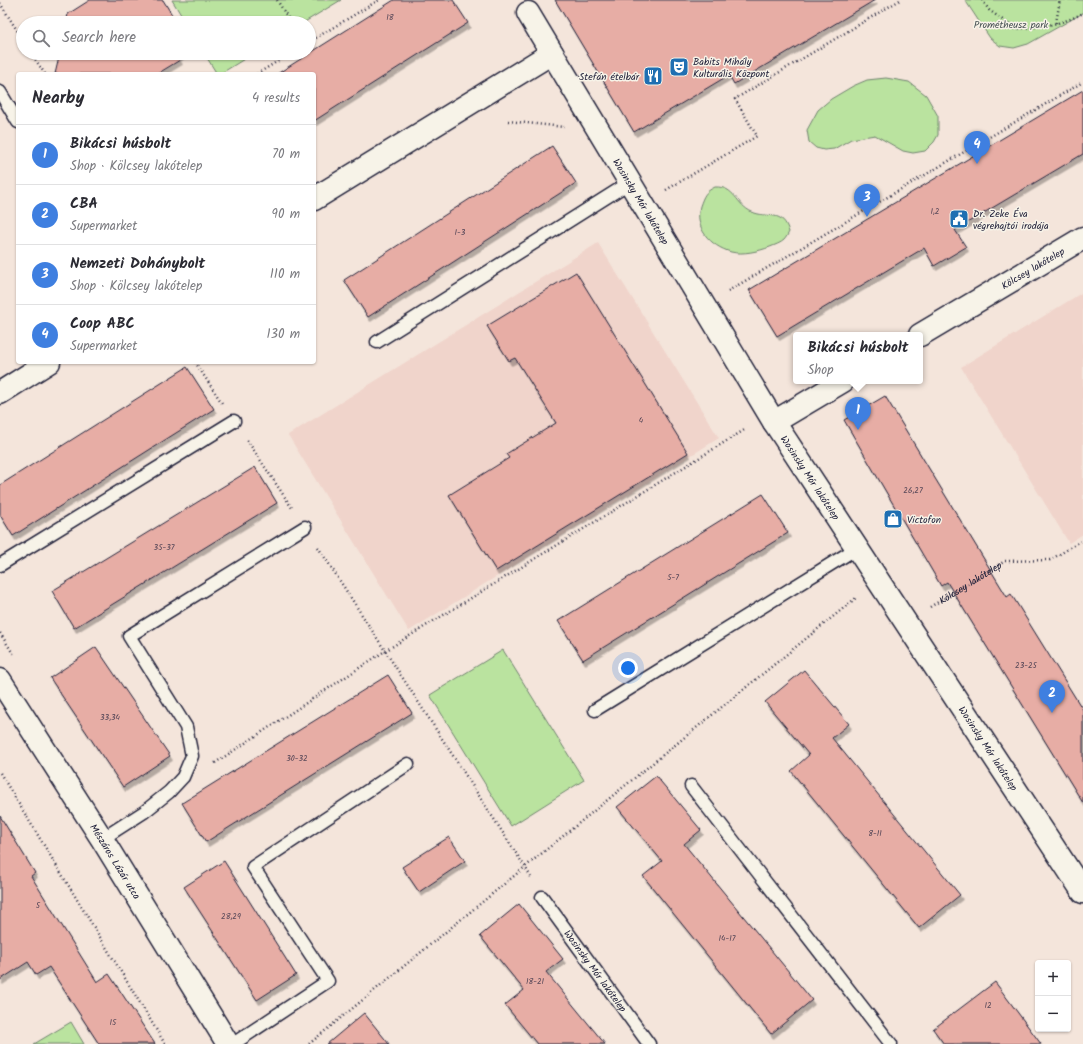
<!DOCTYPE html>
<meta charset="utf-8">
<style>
:root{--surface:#fff;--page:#f7f7f7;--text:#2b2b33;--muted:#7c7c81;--line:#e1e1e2;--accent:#1f6fb2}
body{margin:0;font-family:Kalam,sans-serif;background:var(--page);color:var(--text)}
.controls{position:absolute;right:12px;bottom:12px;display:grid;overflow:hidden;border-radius:4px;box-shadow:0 1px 3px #0004}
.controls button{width:36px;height:36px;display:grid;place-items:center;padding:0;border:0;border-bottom:1px solid var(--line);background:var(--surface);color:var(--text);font:20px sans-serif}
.you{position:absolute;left:628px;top:668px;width:14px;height:14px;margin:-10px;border:3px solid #fff;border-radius:50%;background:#1a73e8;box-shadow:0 0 0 6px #1a73e833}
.badge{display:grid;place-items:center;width:26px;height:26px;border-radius:50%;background:var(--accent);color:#fff;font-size:13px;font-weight:700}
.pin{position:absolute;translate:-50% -33px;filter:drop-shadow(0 1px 2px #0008)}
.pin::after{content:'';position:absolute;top:21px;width:14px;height:12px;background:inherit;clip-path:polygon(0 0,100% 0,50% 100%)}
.popup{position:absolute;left:793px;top:332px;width:130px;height:52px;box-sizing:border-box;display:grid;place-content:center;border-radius:4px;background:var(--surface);filter:drop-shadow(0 1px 3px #0005);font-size:13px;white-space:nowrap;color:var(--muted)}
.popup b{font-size:15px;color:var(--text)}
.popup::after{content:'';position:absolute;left:50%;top:100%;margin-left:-8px;border:8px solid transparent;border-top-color:var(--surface)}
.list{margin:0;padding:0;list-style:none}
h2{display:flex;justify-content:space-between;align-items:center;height:52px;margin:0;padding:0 16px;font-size:17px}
h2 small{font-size:13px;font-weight:400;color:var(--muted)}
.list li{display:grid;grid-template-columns:26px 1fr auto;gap:12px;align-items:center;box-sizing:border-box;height:60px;padding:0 16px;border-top:1px solid var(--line)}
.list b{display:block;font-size:15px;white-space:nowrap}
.list p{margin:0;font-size:13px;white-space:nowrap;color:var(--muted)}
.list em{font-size:13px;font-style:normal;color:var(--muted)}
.icon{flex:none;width:22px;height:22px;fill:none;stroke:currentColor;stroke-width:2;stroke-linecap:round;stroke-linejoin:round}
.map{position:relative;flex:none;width:1083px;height:1044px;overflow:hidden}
.search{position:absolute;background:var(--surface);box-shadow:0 1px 3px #0004;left:16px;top:16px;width:300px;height:44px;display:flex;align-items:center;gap:10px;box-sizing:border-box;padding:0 14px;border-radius:22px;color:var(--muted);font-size:15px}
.panel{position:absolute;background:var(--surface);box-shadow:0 1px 3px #0004;left:16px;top:72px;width:300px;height:292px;border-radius:4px}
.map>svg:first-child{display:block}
</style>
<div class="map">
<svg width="1083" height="1044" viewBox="0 0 1083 1044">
<defs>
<filter id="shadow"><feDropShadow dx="2.5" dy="4.5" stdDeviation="0" flood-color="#0004"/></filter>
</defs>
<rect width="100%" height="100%" fill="#f4e5db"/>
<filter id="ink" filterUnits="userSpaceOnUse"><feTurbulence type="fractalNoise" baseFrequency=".025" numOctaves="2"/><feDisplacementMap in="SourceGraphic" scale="8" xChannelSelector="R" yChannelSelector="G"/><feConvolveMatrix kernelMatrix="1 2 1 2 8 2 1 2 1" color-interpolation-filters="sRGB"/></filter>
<g filter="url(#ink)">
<g fill="#f0d4cb">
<polygon points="598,243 719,438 409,631 288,435"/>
<polygon points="1083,292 1083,534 1069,543 961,367"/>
</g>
<g fill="#bae39f" stroke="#6e826d">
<polygon points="172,0 341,0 303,23 186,23"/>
<polygon points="965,0 1083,0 1083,13 1028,44 1014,48 1000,46 990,38 982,26"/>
<polygon points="204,53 254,53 220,74 217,74"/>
<polygon points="886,78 909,82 926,95 938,116 938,135 934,142 925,151 913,153 903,151 875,135 851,139 834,149 824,150 816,148 809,142 807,130 818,110 831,99 853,86 867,80"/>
<path d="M715 187C735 186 736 205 752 212 768 219 783 209 789 232 788 234 786 238 784 240 781 243 775 245 770 247 759 251 743 255 731 252 710 246 694 228 700 206 704 195 705 192 715 187Z"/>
<polygon points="503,650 584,780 511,826 430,695"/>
<polygon points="71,1022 84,1044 34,1044"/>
</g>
<g fill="#e7ada5" stroke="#22223b" filter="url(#shadow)">
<polygon points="90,0 163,0 177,23 66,23 68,14"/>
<polygon points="394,0 453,0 468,23 314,121 314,74 277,74"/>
<polygon points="555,0 875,0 734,84 729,75 634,132"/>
<polygon points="60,53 183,53 178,57 180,60 157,74 55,74"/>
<polygon points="1083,90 1083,154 955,230 966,247 934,266 924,248 777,336 749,290"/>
<polygon points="552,146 576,183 368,317 344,280"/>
<polygon points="576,272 688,453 496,571 449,495 509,458 506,454 556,423 515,358 509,361 487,326"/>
<polygon points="187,367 214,409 13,536 0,515 0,485"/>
<polygon points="885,396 1007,597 1011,594 1083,710 1083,803 947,582 941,586 844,420"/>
<polygon points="255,467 277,503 74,628 52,591"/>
<polygon points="763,494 788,533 583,660 558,621"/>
<polygon points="96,647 170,756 123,787 50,678"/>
<polygon points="804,670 849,724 832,738 960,895 919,928 791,771 809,755 765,702"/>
<polygon points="388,675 412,713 206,842 182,803"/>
<polygon points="656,776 701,830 684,844 812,1000 771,1034 643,876 662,861 617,807"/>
<polygon points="0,816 35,873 31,876 97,982 109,974 155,1044 99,1044 49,967 36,975 28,962 0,980"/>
<polygon points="449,837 465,861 419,892 402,867"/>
<polygon points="224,861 296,975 257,1000 184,887"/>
<polygon points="519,904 563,959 546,972 605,1044 537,1044 505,1005 524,990 480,936"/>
<polygon points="995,982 1041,1044 944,1044 933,1029"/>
<polygon points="364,1013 389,1044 327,1044"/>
</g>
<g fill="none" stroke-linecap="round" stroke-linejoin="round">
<defs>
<g id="service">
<polyline points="0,92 18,122"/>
<polyline points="377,342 629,183"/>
<polyline points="0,565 234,421"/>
<polyline points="595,710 857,548"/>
<polyline points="691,786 891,1044"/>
<polyline points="102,839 144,812 169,792 183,777 192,756 186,727 129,636 305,527"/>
<path id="s2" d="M542 897 649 1044"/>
<polyline points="233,1044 328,981 253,867 408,764"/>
</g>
<g id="minor">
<path id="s3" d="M552 53 774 422 1083 892"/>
<polyline points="314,199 552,53 528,13"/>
<path id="s4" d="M920 335 1083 238"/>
<polyline points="0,393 49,362"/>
<polyline points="774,422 843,381"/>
<path id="s5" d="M0 680 102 839 228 1044"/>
</g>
</defs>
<use href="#service" stroke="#22223b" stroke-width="15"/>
<use href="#minor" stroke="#22223b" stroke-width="25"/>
<g stroke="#22223b" stroke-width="2.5" stroke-dasharray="1 3" stroke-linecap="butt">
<polyline points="277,0 291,23"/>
<path d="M982 0 989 10 1015 29C1038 27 1062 25 1083 13"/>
<polyline points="0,3 23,40"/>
<polyline points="1056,23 1060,0"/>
<polyline points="309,42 379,0"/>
<polyline points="31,53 45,74"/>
<polyline points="257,74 291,53"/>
<polyline points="508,121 564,127"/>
<polyline points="666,190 757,136 735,99 900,0"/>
<polyline points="728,291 1083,82"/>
<polyline points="195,362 222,403"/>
<polyline points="247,440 292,508"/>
<polyline points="318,547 525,867 531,877"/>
<path id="s1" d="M930 607 1005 561 1050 560 1083 540"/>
<polyline points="0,633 14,655"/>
<polyline points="215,763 385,651 746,429"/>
<polyline points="0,773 165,1044"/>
<polyline points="309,1044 525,867 856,598"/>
</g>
<use href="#service" stroke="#f7f3e8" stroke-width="12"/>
<use href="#minor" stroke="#f7f3e8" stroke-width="22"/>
</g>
</g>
<defs>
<symbol id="theatre-square" viewBox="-11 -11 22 22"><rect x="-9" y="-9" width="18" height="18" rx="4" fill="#1f6fb2" stroke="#f7f3e8"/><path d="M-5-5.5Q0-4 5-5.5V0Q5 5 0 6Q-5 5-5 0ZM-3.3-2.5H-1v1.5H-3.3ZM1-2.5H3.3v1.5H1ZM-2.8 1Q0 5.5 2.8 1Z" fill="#fff"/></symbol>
<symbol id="restaurant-square" viewBox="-11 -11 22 22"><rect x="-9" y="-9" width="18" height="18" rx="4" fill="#1f6fb2" stroke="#f7f3e8"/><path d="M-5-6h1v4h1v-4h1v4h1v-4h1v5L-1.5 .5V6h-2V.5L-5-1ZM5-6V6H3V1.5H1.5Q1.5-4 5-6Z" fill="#fff"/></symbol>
<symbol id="civic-square" viewBox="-11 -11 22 22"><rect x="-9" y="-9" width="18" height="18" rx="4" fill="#1f6fb2" stroke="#f7f3e8"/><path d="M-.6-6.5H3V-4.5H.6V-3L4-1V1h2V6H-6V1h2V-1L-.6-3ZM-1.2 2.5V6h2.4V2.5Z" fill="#fff"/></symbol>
<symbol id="shop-square" viewBox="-11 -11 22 22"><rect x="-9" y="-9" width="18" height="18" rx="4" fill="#1f6fb2" stroke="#f7f3e8"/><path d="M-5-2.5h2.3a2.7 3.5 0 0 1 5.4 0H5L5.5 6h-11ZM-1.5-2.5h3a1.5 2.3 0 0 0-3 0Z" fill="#fff"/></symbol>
</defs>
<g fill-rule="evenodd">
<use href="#theatre-square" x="668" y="56" width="22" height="22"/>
<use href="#restaurant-square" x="642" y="65" width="22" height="22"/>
<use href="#civic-square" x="948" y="208" width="22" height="22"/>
<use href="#shop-square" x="882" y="508" width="22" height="22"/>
</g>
<g text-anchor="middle" stroke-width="3" stroke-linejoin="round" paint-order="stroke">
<g font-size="8" fill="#534556">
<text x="390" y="20">18</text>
<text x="935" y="214">1,2</text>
<text x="460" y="235">1-3</text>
<text x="641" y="423">4</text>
<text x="913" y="493">26,27</text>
<text x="164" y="550">35-37</text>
<text x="673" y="580">5-7</text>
<text x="1026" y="668">23-25</text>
<text x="110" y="720">33,34</text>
<text x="297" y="761">30-32</text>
<text x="875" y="836">8-11</text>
<text x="38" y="908">5</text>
<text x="231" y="919">28,29</text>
<text x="727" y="941">14-17</text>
<text x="535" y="984">18-21</text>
<text x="988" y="1008">12</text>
<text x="113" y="1025">15</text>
</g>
<g font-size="10" fill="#485254" stroke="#f7f3e8">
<text x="1011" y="28">Prométheusz park</text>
</g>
<g font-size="10" fill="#22223b" stroke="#f7f3e8" text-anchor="start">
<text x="693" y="65">Babits Mihály<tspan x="693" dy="12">Kulturális Központ</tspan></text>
<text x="639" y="80" text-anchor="end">Stefán ételbár</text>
<text x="973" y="217">Dr. Zeke Éva<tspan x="973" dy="12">végrehajtói irodája</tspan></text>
<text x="907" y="523">Victofon</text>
</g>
<g font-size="10" fill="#22223b" stroke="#f7f3e8">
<text dy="4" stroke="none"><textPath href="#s3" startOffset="173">Wosinsky Mór lakótelep</textPath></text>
<text dy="4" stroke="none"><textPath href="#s4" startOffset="131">Kölcsey lakótelep</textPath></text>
<text dy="4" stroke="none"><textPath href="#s3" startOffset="497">Wosinsky Mór lakótelep</textPath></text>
<text dy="4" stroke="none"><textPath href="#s1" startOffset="47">Kölcsey lakótelep</textPath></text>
<text dy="4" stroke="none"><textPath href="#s3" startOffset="821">Wosinsky Mór lakótelep</textPath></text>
<text dy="4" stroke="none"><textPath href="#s5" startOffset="215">Mészáros Lázár utca</textPath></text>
<text dy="4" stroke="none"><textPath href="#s2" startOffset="91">Wosinsky Mór lakótelep</textPath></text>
</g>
</g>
</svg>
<div class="controls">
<button>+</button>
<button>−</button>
</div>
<div class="you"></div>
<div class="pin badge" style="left:858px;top:430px;background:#3f7fe0">1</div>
<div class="popup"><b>Bikácsi húsbolt</b>Shop</div>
<div class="pin badge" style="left:1052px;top:713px;background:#3f7fe0">2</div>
<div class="pin badge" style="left:867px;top:217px;background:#3f7fe0">3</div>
<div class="pin badge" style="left:977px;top:164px;background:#3f7fe0">4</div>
<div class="search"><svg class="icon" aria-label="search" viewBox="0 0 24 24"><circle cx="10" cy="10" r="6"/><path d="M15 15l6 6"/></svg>Search here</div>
<section class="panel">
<h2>Nearby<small>4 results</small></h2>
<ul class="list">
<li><span class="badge" style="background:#3f7fe0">1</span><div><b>Bikácsi húsbolt</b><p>Shop · Kölcsey lakótelep</p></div><em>70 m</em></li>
<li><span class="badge" style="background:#3f7fe0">2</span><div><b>CBA</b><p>Supermarket</p></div><em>90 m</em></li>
<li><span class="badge" style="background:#3f7fe0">3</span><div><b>Nemzeti Dohánybolt</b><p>Shop · Kölcsey lakótelep</p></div><em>110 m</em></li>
<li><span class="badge" style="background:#3f7fe0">4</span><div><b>Coop ABC</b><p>Supermarket</p></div><em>130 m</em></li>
</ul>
</section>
</div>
